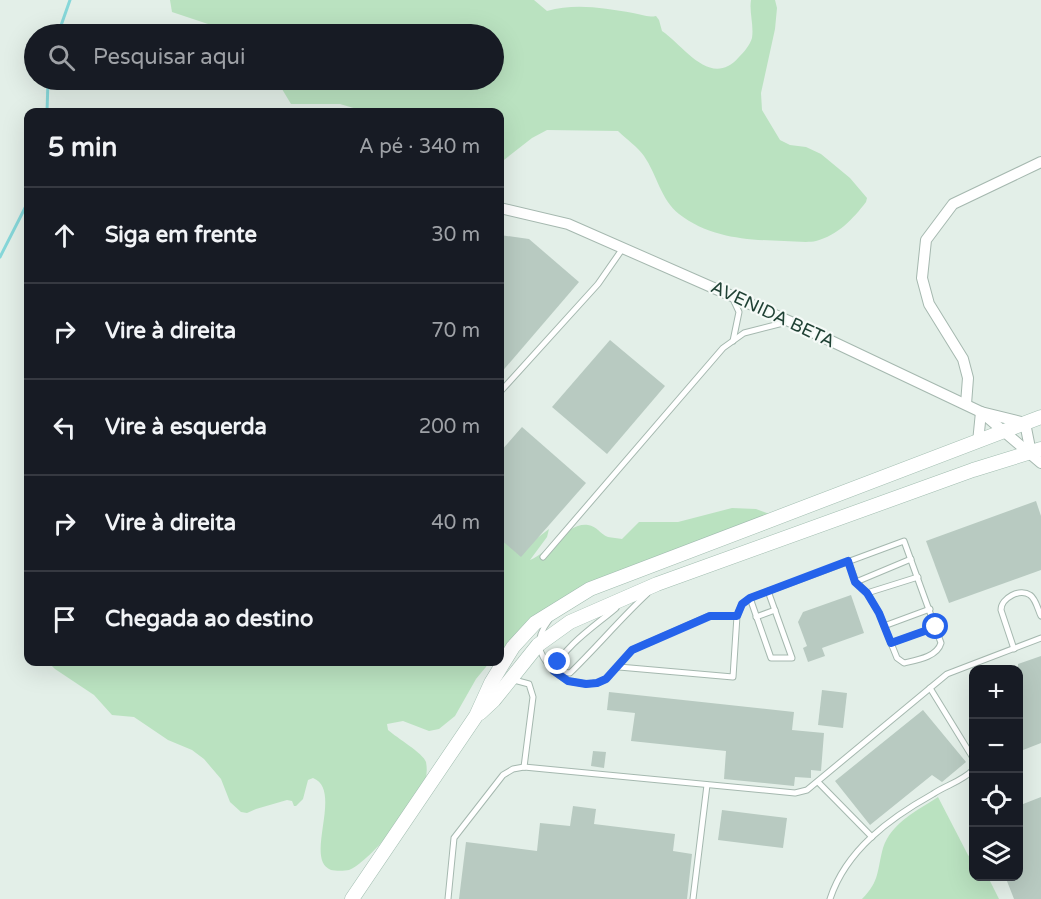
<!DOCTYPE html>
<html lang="pt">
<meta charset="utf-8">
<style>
:root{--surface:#171b24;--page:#242831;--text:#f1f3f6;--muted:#9ea1a6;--line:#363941}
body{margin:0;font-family:"Varela Round",sans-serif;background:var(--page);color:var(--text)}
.controls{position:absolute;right:18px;bottom:18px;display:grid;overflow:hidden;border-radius:12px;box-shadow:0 6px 24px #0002}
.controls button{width:54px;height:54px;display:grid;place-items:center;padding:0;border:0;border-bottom:2px solid var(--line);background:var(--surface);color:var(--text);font:30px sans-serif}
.stop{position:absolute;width:18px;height:18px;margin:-14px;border:4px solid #2563eb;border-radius:50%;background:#fff}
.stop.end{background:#2563eb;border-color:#fff;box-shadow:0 2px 6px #0008}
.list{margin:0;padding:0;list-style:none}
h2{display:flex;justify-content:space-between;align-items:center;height:78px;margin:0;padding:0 24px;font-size:26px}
h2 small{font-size:20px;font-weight:400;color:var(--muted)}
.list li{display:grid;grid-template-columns:39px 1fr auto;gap:18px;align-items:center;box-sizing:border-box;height:96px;padding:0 24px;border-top:2px solid var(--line)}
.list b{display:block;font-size:22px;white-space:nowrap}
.list em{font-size:20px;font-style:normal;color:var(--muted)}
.icon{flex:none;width:33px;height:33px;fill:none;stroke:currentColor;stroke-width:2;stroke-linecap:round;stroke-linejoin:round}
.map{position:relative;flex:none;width:1041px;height:899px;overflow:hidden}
.search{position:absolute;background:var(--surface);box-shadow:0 6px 24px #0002;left:24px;top:24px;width:480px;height:66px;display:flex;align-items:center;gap:15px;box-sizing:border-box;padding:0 21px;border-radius:33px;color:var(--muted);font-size:22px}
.panel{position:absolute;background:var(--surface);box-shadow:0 6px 24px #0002;left:24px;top:108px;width:480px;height:558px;border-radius:12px}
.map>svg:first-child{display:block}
</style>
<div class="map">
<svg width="1041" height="899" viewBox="0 0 1041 899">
<rect width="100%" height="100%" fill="#e3efe8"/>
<g fill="#bae2c0">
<path d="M170 0H534L547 11C575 3 604 8 633 13 641 14 647 18 656 16L659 20 662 31C685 47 711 89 739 57 744 52 750 45 752 38 754 25 749 12 751 0H775L777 8 775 29 761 93 762 110 780 140 790 145 806 147 821 154 850 178 867 198 866 202C853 219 838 235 816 241 807 243 794 241 784 241 747 240 710 238 679 214 661 200 657 175 644 156 638 147 626 139 618 131L547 130 532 138 504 160 500 161V112H367L340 104H291L282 89 281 80H494V34H238L172 12Z"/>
<path d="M732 508 756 509 783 519 777 525 763 531 727 541 581 593 500 653V537L508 542 528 545 549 529 547 537 530 560C549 553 567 522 588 525 597 526 600 534 608 537 612 538 618 538 622 539L639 522H678Z"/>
<path d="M48 662H490L476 679 455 716 439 729 429 731 403 721 387 724 388 730C397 738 423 753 426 762 428 773 426 783 420 793 410 811 368 863 349 870 345 871 335 871 331 870 303 860 344 790 313 778L308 780 303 799 296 806H294L292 801 287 800 256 809 247 813 241 812 230 802 221 779 204 759 192 750 168 740 134 717 112 715 94 695 55 669Z"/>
<path d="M938 797 968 855 973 861 974 876 988 877 999 899H862C880 881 877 870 883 848 891 823 918 810 938 797Z"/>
</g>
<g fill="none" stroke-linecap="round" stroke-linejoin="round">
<g stroke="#86d7d9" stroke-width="3">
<polyline points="58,34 70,0"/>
<polyline points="47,112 48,80"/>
<polyline points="0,257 28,202"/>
</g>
</g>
<g fill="#b8cac1">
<polygon points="500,235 529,239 579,282 500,374"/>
<polygon points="610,340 665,386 607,454 552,407"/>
<polygon points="522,427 586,483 521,557 500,539 500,452"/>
<polygon points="1036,501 1041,516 1041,570 949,603 926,541"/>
<polygon points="851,595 864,633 822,648 825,656 808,662 803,648 807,646 798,622 803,612"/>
<polygon points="1041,656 1041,743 1018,752 1018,664"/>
<polygon points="822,690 847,693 843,728 818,725"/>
<polygon points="609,692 794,712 792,730 824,733 821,771 811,770 811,778 795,777 794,786 724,779 726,751 631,741 635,713 607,710"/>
<polygon points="923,710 966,762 942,782 932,775 870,825 835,781"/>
<polygon points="593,751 606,752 604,768 591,766"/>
<polygon points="1041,797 1041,899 1014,899 1005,876 1018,876 1018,806"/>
<polygon points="573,806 596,809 594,824 675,834 673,851 692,854 687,899 459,899 466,842 537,851 540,823 570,826"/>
<polygon points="722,810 787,818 783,848 718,840"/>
</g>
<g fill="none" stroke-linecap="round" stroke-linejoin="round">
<defs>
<g id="service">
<polyline points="733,341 739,312 733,299"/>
<polyline points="500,392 598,284 623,248"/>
<polyline points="543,557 723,348 744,333 787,322"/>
<polyline points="856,582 911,559"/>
<polyline points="867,593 918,577"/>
<polyline points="750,598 771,658 792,658 768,591"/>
<path d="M616 608C595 626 565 645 553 671L568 681 586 684 597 683 606 679 632 650 709 616H737"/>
<polyline points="756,617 775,610"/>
<path d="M549 620C533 641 538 653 553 671L570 673C597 647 620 619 647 594"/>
<polyline points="884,626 930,609"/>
<polyline points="891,643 936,627"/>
<path d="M1014 649 1001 610C1001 598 1020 588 1030 595 1036 599 1038 610 1041 616"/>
<path d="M619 667 733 677 737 616 742 604 750 598 904 541 941 643C937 657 917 660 904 663L897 658 879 613 867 593 856 582 848 561"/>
<polyline points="514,680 529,684 533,697 524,767"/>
<polyline points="818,782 872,837"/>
<polyline points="448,899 454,838 503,775 513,769 524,767 795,793 807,790 947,674 1041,638"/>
<polyline points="693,899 707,785"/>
<path d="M830 899C846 850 890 818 933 794 946 785 961 782 973 770V758L930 688"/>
</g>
<g id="minor">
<polyline points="500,208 568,224 791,322 981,412 1041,463"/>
<polyline points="966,404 968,378 963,359 929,304 922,278 926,240 953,204 1041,162"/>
<polyline points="978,442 981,412 1025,423 1031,453"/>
</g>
<g id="secondary">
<polyline points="480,713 494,700 538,645 570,622 657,584 973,470 1041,449"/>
<polyline points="352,899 476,716 491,683 513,647 535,623 590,589 1041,417"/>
</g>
</defs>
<use href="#service" stroke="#a5b8af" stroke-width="7"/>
<use href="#minor" stroke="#a5b8af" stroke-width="12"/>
<use href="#secondary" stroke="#a0bcaf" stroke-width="15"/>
<use href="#service" stroke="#fff" stroke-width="5"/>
<use href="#minor" stroke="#fff" stroke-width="10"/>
<use href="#secondary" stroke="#fff" stroke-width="14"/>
</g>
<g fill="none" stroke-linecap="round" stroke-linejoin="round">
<polyline stroke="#2563eb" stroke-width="8" points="558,662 554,671 568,681 586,684 597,683 606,679 632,650 710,616 737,616 742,604 750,598 848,561 855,582 867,593 879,613 891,643 936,627"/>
</g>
<g text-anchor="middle" stroke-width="4.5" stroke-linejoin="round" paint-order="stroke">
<g font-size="18" fill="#204235" stroke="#f5faf7">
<text transform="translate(773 314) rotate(25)" y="6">AVENIDA BETA</text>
</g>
</g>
</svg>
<div class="controls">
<button>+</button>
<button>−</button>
<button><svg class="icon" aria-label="locate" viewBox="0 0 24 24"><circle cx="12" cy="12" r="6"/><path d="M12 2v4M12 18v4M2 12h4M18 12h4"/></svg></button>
<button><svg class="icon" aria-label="layers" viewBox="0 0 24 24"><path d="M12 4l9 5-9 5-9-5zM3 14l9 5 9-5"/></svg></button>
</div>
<div class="stop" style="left:936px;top:627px"></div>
<div class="stop end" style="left:558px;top:662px"></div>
<div class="search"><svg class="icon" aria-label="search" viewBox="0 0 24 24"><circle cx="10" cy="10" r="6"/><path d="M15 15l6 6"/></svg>Pesquisar aqui</div>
<section class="panel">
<h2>5 min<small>A pé · 340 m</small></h2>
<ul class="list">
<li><svg class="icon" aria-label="ahead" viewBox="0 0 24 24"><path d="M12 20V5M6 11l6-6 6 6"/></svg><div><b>Siga em frente</b></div><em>30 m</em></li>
<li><svg class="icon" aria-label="right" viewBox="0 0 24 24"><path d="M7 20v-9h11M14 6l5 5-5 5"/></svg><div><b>Vire à direita</b></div><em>70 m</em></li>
<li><svg class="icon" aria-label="left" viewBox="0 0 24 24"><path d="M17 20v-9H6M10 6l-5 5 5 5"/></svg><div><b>Vire à esquerda</b></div><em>200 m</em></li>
<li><svg class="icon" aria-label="right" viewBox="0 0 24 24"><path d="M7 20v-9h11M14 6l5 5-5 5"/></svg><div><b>Vire à direita</b></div><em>40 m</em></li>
<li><svg class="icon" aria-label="arrive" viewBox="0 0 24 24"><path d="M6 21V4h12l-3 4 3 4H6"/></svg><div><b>Chegada ao destino</b></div></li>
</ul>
</section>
</div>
